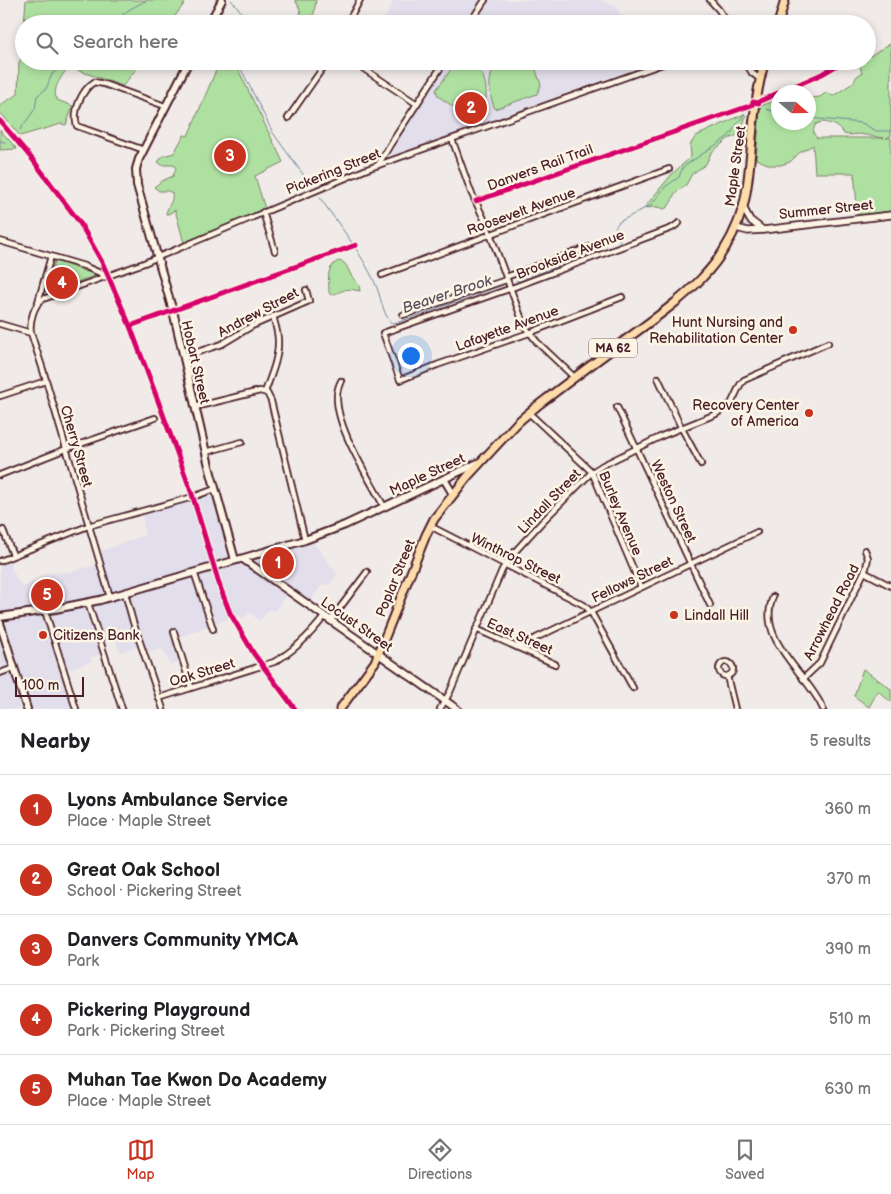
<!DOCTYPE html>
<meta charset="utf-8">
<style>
:root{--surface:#fff;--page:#f6f6f6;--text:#202124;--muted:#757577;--line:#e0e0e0;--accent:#c8321e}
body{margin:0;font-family:"Balsamiq Sans",sans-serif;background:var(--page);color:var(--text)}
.compass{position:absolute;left:771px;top:85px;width:45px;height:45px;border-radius:50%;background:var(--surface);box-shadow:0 2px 8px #0003;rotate:110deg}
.scale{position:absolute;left:15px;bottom:12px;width:69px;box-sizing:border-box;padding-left:5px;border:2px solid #4a1f2b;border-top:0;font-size:14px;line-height:18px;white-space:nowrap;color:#4a1f2b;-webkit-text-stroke:4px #fcf5e5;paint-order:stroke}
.you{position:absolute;left:410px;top:355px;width:18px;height:18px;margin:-12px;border:4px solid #fff;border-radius:50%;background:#1a73e8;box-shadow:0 0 0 8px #1a73e833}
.badge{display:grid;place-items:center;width:32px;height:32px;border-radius:50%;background:var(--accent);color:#fff;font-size:16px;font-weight:700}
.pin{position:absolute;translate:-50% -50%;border:2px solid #fff;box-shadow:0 1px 5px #0006}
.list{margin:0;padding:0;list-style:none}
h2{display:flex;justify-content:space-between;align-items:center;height:65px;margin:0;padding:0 20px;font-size:21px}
h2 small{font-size:16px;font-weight:400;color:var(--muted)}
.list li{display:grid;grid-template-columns:32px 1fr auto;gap:15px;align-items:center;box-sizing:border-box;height:70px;padding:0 20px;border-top:1px solid var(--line)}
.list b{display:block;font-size:19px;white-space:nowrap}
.list p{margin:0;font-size:16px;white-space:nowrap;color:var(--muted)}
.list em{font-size:16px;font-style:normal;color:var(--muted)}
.icon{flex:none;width:28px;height:28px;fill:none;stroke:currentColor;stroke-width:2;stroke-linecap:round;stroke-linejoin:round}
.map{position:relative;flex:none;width:891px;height:709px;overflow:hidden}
.search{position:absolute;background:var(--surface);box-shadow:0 2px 8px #0003;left:15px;right:15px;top:15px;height:55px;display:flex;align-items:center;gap:12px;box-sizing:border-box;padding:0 18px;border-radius:28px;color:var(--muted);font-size:19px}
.sheet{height:415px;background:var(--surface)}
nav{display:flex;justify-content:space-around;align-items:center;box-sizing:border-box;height:70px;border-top:1px solid var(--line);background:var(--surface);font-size:14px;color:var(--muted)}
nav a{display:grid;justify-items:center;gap:2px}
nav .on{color:var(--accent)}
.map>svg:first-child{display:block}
</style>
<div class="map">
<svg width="891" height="709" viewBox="0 0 891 709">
<rect width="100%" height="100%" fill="#f0ebe8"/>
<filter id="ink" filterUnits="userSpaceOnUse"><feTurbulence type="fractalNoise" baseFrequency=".02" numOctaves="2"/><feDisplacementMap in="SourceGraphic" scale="10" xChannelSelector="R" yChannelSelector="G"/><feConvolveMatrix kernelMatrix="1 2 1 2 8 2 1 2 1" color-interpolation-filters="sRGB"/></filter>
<g filter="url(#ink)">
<g fill="#e2deeb">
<polygon points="394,0 481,0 466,24 382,24"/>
<polygon points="490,0 600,0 617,7 623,24 474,24"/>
<polygon points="449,61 637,61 639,67 392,156 389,153 390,150"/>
<polygon points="213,496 231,567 314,543 337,574 330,585 322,585 305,608 286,595 274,612 269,609 260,621 249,612 243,619 234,612 228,619 177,638 183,662 170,665 163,649 148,652 145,644 120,652 115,638 103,642 101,644 104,653 90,658 92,661 61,672 73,709 0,709 0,564 9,562 19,584 23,587 52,573 70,572 104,563 101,551 145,535 142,515 192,500"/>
</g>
<g fill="#aee1a1" stroke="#7c8066" fill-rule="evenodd">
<polygon points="26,0 187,0 169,24 24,24"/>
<path d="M295 0H316L314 13 309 24H297C304 16 300 8 295 0Z"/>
<path d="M24 31V61H142L123 86 68 67C62 77 51 88 57 100L73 106 66 125 61 124 20 136 0 112V105L18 94 19 62 21 59Z"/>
<path d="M891 43V136L886 138H891V212L858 215 854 173H815L813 145 799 153 790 162 781 165H770L756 159 760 110 763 105 778 100V122H808L809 98 820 97 827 92 833 96 853 83 857 76 862 73 859 63 867 61V58ZM822 122C831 123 839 125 844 134L849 135 859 134 884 138H817C812 133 813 129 816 124Z"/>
<path d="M220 61H234L283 162 255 176 265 209 184 243 175 210 168 214H166C167 206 174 202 172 193L168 191H159L154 187 162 181 173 176 176 168 174 165H162L158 162 163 156 174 153 184 135 188 136Z"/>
<path d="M457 61H473C490 78 490 105 476 123L438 96 436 90Z"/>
<path d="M498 61H533L541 85 537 94 495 109C488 93 487 76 498 61Z"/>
<path d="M744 114 746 116 740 134 728 139 711 153 706 164 692 174 686 185 675 193C672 199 672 204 665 209L657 207 644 208 672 174 691 157 690 145 696 136Z"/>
<polygon points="0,130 17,149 0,150"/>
<polygon points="55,261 96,275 47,294 45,291"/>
<path d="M338 261 343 262 346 265 352 277 359 285 360 291C342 287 346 291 331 295L329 293C329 279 325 269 338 261Z"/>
<polygon points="863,669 891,689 891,702 878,691 869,707 854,696"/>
</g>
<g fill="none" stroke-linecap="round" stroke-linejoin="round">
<g stroke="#6c8499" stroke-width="1">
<path d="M231 0C238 7 244 14 245 24"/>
<polyline points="112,24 130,9 147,0"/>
<polyline points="237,61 273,133 310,184"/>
<polyline points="767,109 778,113"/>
<polyline points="808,118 862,123 876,131 891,131"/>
<polyline points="20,130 35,109 37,96 46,89 52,74 67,61"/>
<polyline points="0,141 5,142"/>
<path d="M320 198C339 225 361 252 375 283 381 296 382 312 391 323L399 322 503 285"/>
<path d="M516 281 617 245 620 242C619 233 611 230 619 222L651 205 665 187 679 177 683 167 729 136 745 113"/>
</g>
<defs>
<g id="minor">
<polyline points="710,0 719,10 728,24"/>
<polyline points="348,22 360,0"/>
<polyline points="469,24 485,0"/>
<polyline points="745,61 752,73 760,79"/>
<polyline points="288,118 322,69 337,62 348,62 361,67 417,104"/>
<polyline points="452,139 471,192 486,223 524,325 537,342 575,378"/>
<path d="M144 150 77 126C72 111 82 90 94 82L104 84 165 106"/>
<polyline points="378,165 390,145 445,61"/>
<polyline points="263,212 275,251"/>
<polyline points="0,241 84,266 107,276"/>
<polyline points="382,275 545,214 669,169"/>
<polyline points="506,277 603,242"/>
<polyline points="622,297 529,333 437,365 400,380 383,333 509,289 672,228 679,223"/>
<polyline points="38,302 51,256"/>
<polyline points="403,315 506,280"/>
<polyline points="0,324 31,333 43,370 110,597"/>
<path d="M31 333C29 322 34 304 43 299L144 263 367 169 671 61"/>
<polyline points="183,357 222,344 252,326 309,301 306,290"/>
<polyline points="658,378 681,427 701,464"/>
<path d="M341 381C339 385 337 391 337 396 336 429 369 477 384 507"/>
<path d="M265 392C271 375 279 358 278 340 278 332 275 324 273 316"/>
<polyline points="0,396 46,381"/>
<polyline points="195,407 260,391 267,393 271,401 305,540"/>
<polyline points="617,407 710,605"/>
<polyline points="529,413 592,472 641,587"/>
<polyline points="206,452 242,442"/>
<polyline points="0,475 66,449 155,418"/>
<polyline points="430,526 584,605 591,612 633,688"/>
<polyline points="3,530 13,555"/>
<polyline points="0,561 88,526 193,497 215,489"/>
<polyline points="194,572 213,629"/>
<polyline points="864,572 891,586"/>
<polyline points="125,593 133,622 163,709"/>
<path d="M773 597C755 640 809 674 823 709"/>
<polyline points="88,603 122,709"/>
<polyline points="45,611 76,709"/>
<polyline points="330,621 367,572"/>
<polyline points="476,629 555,664"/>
<polyline points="174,632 191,687"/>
<polyline points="517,647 757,532"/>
<circle cx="726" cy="669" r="7"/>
<polyline points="0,673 14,668"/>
<polyline points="727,676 735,709"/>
<polyline points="803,679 820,663 866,568 868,558 865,550"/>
<path d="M159 698 274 662C294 651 310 635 324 617"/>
<polyline points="440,709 450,692 502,570 510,557 542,522 592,472 603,465 664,435 716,414 731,404 740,385 744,380 828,343"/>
</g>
<g id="tertiary">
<polyline points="743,207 750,220 763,230"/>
<polyline points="736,228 748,231 763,230 891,215"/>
</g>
<g id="secondary">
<polyline points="209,24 222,0"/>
<polyline points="189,61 139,159 136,169 137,185 174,315 209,466 235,560"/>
<polyline points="444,479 453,494"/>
<polyline points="243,559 457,709"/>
<polyline points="0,617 55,609 100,600 305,540 345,525 478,463"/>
<polyline points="0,623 27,709"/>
</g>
<g id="primary">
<polyline points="778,24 785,0"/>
<path d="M340 709 375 662 426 535 434 519 468 476 518 422 537 406C567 383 597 360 628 338 678 301 725 271 743 207 748 189 749 170 751 151 753 121 756 90 765 61"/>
</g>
</defs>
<use href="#minor" stroke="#4a1f2b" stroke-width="8"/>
<use href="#tertiary" stroke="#4a1f2b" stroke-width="9"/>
<use href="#secondary" stroke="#4a1f2b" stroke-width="10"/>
<use href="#primary" stroke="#4a1f2b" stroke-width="11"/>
<use href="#minor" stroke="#fcf5e5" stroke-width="4.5"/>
<use href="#tertiary" stroke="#fcf5e5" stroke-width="5.5"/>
<use href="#secondary" stroke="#fcf5e5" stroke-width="6"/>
<use href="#primary" stroke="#fddcac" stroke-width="7"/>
<defs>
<g id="cycleway">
<polyline points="781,92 822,74 844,61"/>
<polyline points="0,121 33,160 80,223 102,262 130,326 160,406 192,494 220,587 230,613 254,654 295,709"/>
<polyline points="476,201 752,105 753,102 759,103 760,101 778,93"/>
<polyline points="130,326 356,245"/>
</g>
</defs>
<use href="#cycleway" stroke="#fcf5e5" stroke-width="8"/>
<use href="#cycleway" stroke="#d6006c" stroke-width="5"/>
</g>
</g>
<g fill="#c8321e" stroke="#fcf5e5" stroke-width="2">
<circle cx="793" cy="330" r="5"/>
<circle cx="809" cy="413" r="5"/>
<circle cx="674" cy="615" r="5"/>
<circle cx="43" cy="635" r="5"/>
</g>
<g text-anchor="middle" stroke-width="5" stroke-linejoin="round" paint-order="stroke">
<rect fill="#fcf5e5" stroke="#7f5f63" stroke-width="1" x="589" y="338.5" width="48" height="19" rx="4"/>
<g font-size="12" font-weight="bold" fill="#4a1f2b">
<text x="613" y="352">MA 62</text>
</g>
<g font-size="14" fill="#4a1f2b" stroke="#fcf5e5">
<text transform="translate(735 166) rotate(-82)" y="5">Maple Street</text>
<text transform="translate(540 167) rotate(-20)" y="5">Danvers Rail Trail</text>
<text transform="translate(333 171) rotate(-22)" y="5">Pickering Street</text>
<text transform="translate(826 209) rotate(-6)" y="5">Summer Street</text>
<text transform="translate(521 211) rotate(-20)" y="5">Roosevelt Avenue</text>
<text transform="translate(570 254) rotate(-21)" y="5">Brookside Avenue</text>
<text transform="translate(258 312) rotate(-28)" y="5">Andrew Street</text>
<text transform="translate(507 328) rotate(-20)" y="5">Lafayette Avenue</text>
<text transform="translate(196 362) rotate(77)" y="5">Hobart Street</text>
<text transform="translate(77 446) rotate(74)" y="5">Cherry Street</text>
<text transform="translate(427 474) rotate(-25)" y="5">Maple Street</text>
<text transform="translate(549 501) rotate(-46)" y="5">Lindall Street</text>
<text transform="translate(674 501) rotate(65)" y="5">Weston Street</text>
<text transform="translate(621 513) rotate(67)" y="5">Burley Avenue</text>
<text transform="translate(516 558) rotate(26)" y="5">Winthrop Street</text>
<text transform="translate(395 578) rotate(-68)" y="5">Poplar Street</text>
<text transform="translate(632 579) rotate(-26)" y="5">Fellows Street</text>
<text transform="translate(831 612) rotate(-63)" y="5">Arrowhead Road</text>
<text transform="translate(357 624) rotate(35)" y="5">Locust Street</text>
<text transform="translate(520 636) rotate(24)" y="5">East Street</text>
<text transform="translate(202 672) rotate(-17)" y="5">Oak Street</text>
</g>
<g font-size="14" fill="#4a1f2b" stroke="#fcf5e5" text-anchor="end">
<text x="783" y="327">Hunt Nursing and<tspan x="783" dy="16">Rehabilitation Center</tspan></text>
<text x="799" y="410">Recovery Center<tspan x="799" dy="16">of America</tspan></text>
<text x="684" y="620" text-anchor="start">Lindall Hill</text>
<text x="53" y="640" text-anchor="start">Citizens Bank</text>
</g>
<g font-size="15" font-style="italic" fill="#5b5162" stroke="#fcf5e5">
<text transform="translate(447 294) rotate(-18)" y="5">Beaver Brook</text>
</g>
</g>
</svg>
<svg class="compass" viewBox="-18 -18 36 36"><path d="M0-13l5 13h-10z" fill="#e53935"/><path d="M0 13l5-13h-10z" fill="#757577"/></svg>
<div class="scale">100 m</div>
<div class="you"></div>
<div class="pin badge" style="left:278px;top:563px">1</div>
<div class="pin badge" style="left:471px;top:108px">2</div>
<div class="pin badge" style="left:230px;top:156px">3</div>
<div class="pin badge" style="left:62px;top:283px">4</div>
<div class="pin badge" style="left:47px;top:595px">5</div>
<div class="search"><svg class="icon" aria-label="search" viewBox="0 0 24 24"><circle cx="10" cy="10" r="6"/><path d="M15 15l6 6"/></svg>Search here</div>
</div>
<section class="sheet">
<h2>Nearby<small>5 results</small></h2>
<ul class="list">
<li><span class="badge">1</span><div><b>Lyons Ambulance Service</b><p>Place · Maple Street</p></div><em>360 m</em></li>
<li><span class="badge">2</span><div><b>Great Oak School</b><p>School · Pickering Street</p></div><em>370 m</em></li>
<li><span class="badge">3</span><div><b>Danvers Community YMCA</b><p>Park</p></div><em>390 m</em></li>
<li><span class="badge">4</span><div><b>Pickering Playground</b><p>Park · Pickering Street</p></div><em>510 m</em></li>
<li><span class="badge">5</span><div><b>Muhan Tae Kwon Do Academy</b><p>Place · Maple Street</p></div><em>630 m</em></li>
</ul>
</section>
<nav>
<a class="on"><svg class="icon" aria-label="map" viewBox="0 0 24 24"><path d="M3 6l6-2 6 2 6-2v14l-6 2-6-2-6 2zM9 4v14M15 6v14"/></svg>Map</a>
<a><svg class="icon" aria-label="directions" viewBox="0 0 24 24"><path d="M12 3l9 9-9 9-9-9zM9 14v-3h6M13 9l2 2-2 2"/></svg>Directions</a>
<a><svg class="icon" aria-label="saved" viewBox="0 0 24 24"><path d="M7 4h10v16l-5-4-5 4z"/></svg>Saved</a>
</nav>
